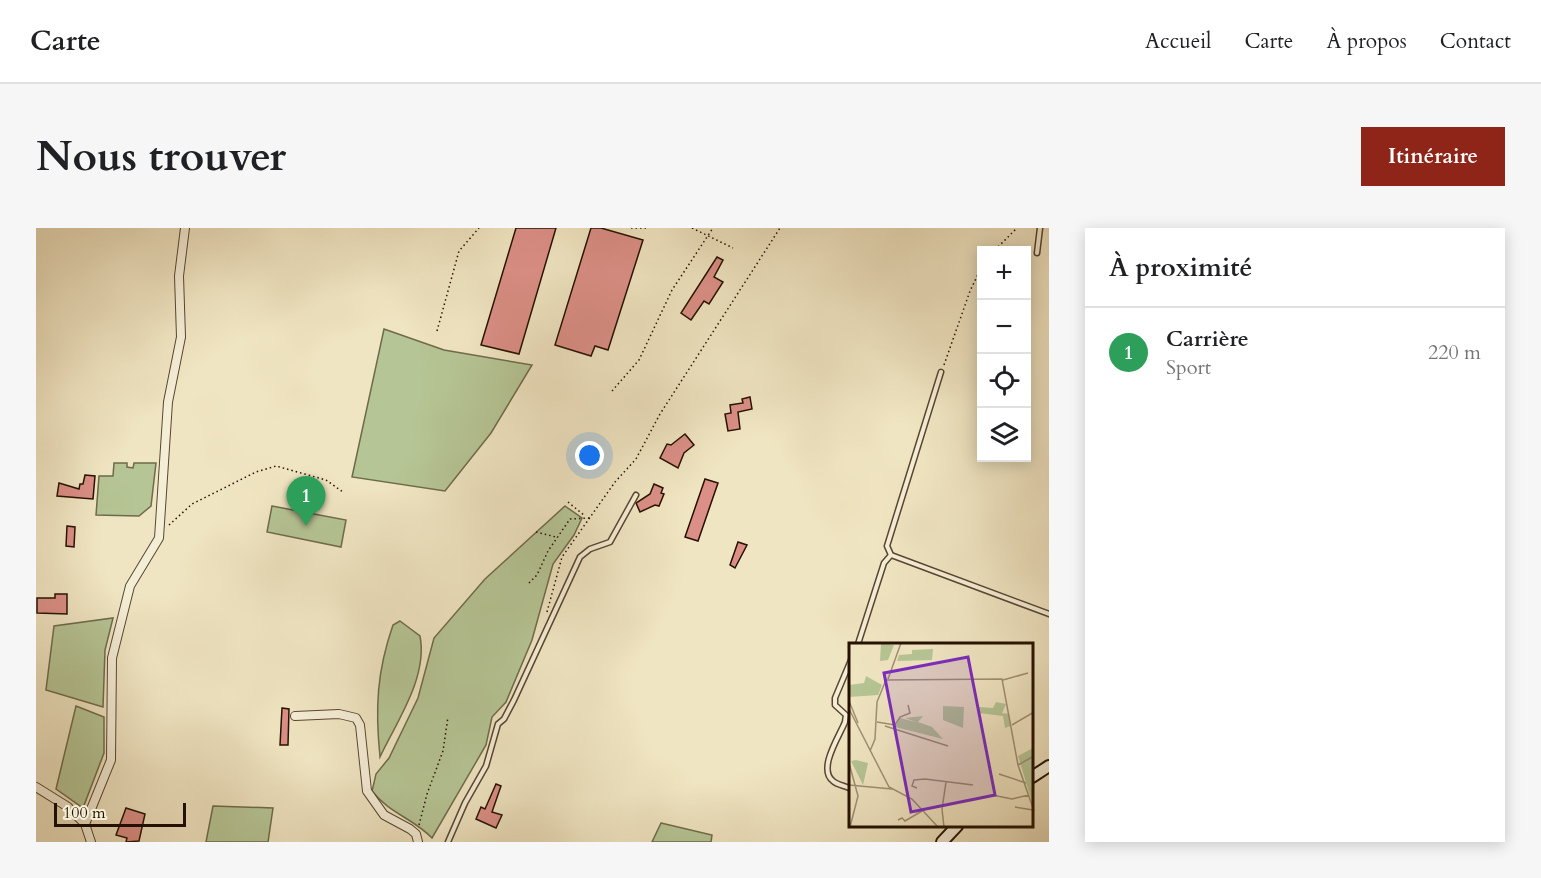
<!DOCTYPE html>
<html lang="fr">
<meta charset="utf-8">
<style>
:root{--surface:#fff;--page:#f6f6f6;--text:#202124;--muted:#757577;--line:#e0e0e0;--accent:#8f2418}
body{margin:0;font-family:Cardo,serif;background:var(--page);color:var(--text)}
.controls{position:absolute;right:18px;top:18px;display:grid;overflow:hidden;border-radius:0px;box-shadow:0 3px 15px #0003}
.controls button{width:54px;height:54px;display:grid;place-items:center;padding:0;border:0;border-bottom:2px solid var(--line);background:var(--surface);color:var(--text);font:30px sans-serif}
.scale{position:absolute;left:18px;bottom:15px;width:132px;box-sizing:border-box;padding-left:6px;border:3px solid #251100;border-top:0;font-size:16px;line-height:21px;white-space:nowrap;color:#251100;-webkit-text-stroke:4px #f5eed7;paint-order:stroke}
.you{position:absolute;left:554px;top:228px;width:21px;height:21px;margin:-15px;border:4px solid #fff;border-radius:50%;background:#1a73e8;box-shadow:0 0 0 9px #1a73e833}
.badge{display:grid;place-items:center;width:39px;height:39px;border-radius:50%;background:var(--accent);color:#fff;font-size:20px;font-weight:700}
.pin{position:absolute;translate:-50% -50px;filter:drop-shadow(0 2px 3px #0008)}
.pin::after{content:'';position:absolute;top:32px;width:21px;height:18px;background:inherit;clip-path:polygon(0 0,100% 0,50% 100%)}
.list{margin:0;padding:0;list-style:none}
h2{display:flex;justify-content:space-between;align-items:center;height:78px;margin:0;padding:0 24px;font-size:26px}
h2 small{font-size:20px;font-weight:400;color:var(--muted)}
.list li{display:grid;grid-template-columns:39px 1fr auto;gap:18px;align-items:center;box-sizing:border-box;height:90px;padding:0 24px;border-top:2px solid var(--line)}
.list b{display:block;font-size:22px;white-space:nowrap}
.list p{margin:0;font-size:20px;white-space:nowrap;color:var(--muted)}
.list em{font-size:20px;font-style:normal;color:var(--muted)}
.icon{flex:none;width:33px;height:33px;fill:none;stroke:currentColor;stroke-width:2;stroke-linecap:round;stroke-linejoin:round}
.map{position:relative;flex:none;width:1013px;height:614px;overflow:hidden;border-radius:0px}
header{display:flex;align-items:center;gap:36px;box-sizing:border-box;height:84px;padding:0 30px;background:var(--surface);border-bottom:2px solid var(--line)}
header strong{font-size:28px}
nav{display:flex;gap:33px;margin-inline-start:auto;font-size:21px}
.intro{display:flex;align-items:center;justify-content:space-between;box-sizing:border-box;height:144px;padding:0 36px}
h1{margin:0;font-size:42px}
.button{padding:15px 27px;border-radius:0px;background:var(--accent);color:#fff;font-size:21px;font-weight:700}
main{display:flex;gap:36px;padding:0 36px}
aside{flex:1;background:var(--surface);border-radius:0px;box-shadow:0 3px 15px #0003}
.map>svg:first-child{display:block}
</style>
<header>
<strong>Carte</strong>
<nav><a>Accueil</a><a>Carte</a><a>À propos</a><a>Contact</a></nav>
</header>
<div class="intro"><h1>Nous trouver</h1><a class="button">Itinéraire</a></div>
<main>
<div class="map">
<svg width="1013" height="614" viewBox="0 0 1013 614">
<rect width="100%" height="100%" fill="#f0e5c2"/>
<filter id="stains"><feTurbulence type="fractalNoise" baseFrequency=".00333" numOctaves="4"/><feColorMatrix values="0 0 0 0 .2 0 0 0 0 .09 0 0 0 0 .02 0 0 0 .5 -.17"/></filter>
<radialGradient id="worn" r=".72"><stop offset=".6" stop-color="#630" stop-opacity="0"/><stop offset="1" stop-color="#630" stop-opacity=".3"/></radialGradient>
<g fill="#b6c595" stroke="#6e6b4a" stroke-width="1.5">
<polygon points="348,101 408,122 496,137 455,205 409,263 316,249"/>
<polygon points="78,235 91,235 91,239 97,240 98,235 120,235 115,278 103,288 60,287 63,248 77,248"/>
<polygon points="236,278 310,292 305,319 231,304"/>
<path d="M529 278 546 290 538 307 517 336 496 412 470 474 456 489 450 517 396 610C378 591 353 585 336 563L340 546 353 530 382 470 398 410 449 351Z"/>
<polygon points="77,390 69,422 67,479 10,462 18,398"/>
<path d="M364 393 384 408C392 449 361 493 344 529 339 480 341 443 357 397Z"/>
<polygon points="40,478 68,489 68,525 47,580 20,561"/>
<polygon points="177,578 237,580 232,614 170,614"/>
<polygon points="625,595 676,607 675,614 616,614"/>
</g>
<g fill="#dc8f87" stroke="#251100" stroke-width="1.5">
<polygon points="480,0 520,0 483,126 445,117"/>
<polygon points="555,0 565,0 607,12 572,122 559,118 555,128 519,117"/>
<polygon points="681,29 687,32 678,49 687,54 673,76 668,73 655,92 645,85"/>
<polygon points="714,169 716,181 702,184 704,201 692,203 689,186 695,185 694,177 707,175 706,171"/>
<polygon points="649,206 658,217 648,225 642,240 624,230 631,216 635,217"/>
<polygon points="49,247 59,248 57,271 21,268 23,255 43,261 44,256 47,256"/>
<polygon points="669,251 682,255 662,313 649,309"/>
<polygon points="618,256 627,260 625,265 628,266 623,278 619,277 604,284 600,275 614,266"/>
<polygon points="31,298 39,299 38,319 30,318"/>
<polygon points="702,314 711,317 699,340 694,337"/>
<polygon points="19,366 31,366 31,386 1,385 1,370 19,370"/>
<polygon points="246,480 253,481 252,517 244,517"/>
<polygon points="460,556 465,558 456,584 466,587 460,600 440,591 445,579 449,581"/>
<polygon points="90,580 109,586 103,613 90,614 91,610 80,607"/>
</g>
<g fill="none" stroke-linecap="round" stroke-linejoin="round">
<defs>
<g id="lane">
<polyline points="1001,25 1004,0"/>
<polyline points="905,144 851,318 855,327 1013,386"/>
<polyline points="822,416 848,335 855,327"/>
<path d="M815 432 799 470V477L810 487 809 494C804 507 781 541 797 553 801 557 810 558 815 561"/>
<polyline points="412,614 429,575 450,538 462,496 468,491 478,472 544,329 554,321 574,314 600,267"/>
</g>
<g id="street">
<polyline points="259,488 303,486 320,490 324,497 331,563 348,587 374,601 380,606 382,614"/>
<polyline points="0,559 32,579 49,596"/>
<polyline points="55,614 49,596 75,532 76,430 94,358 123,310 132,174 145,109 143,48 149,0"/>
</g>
<g id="secondary">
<polyline points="996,549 1013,538"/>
<polyline points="906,614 921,598"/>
</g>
</defs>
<use href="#lane" stroke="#584630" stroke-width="7"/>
<use href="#street" stroke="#584630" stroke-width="10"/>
<use href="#secondary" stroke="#251100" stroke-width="14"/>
<g stroke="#251100" stroke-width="1.5" stroke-dasharray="1.5 3" stroke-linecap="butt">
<polyline points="595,0 611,0"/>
<polyline points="656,0 697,20"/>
<polyline points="959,22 981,0"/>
<polyline points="401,103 423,23 443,0"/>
<polyline points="908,137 934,63 945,40"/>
<polyline points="576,163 603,132 636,62 677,0"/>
<polyline points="532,274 549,288"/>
<polyline points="133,297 156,276 220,244 240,238 290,252 307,264"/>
<polyline points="500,304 520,309"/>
<polyline points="493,355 501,347 512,323 534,291 554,290"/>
<polyline points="511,384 526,329 579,254 600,231 624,186 744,0"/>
<polyline points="383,597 391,566 407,523 412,489"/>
</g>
<use href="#lane" stroke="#f5eed7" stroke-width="4"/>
<use href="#street" stroke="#f5eed7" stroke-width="8"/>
<use href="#secondary" stroke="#f5eed7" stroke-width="10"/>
</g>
<g transform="translate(813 415)">
<rect width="184" height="184" fill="#f0e5c2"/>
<path d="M32 0 45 2 39 17 31 18ZM84 6 83 17 48 18 50 12 63 11V7ZM17 33 33 42 29 52 0 54V42L15 40ZM147 59 157 61 153 70 160 71 162 83 156 85 154 73 130 70V64L144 65ZM94 63 115 64 114 85 94 77ZM74 73 69 79 83 84 94 96 46 84 51 75 67 79 56 75ZM184 105V162L169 113ZM7 117 19 120 14 142 2 118Z" fill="#b6c595"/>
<path fill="none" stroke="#9f9074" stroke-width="1.5" d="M39 36 52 0M154 37 179 30M0 58 9 80M0 66 40 144 63 156 89 184M28 79 46 82 51 74 61 70 59 62M163 82 185 69M36 83 99 103M21 108 26 96 28 59 37 37 153 36 169 122 185 168M0 120 9 153 1 184M169 122 185 113M150 131 177 140M0 142 43 146M68 145 63 143 65 137 76 136 124 142M143 152 163 156 180 152M166 164 184 167M49 177 53 175 56 178 73 168M95 184 93 166 97 139"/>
<path fill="#7b2cbf" fill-opacity="0.15" stroke="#7b2cbf" stroke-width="3" d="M119 14 146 152 62 169 35 30Z"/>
<rect width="184" height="184" fill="none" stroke="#251100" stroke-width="3"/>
</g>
<rect width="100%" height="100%" filter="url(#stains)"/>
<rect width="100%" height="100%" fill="url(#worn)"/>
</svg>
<div class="controls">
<button>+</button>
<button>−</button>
<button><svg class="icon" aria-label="locate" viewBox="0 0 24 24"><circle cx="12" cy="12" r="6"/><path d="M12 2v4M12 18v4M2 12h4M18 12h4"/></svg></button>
<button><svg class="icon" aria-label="layers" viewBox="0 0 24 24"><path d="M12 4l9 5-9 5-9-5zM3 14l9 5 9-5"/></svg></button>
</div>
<div class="scale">100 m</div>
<div class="you"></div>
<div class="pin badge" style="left:270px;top:298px;background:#2e9e5b">1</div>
</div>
<aside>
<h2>À proximité<small></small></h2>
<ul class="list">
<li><span class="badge" style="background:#2e9e5b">1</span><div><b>Carrière</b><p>Sport</p></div><em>220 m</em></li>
</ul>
</aside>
</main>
